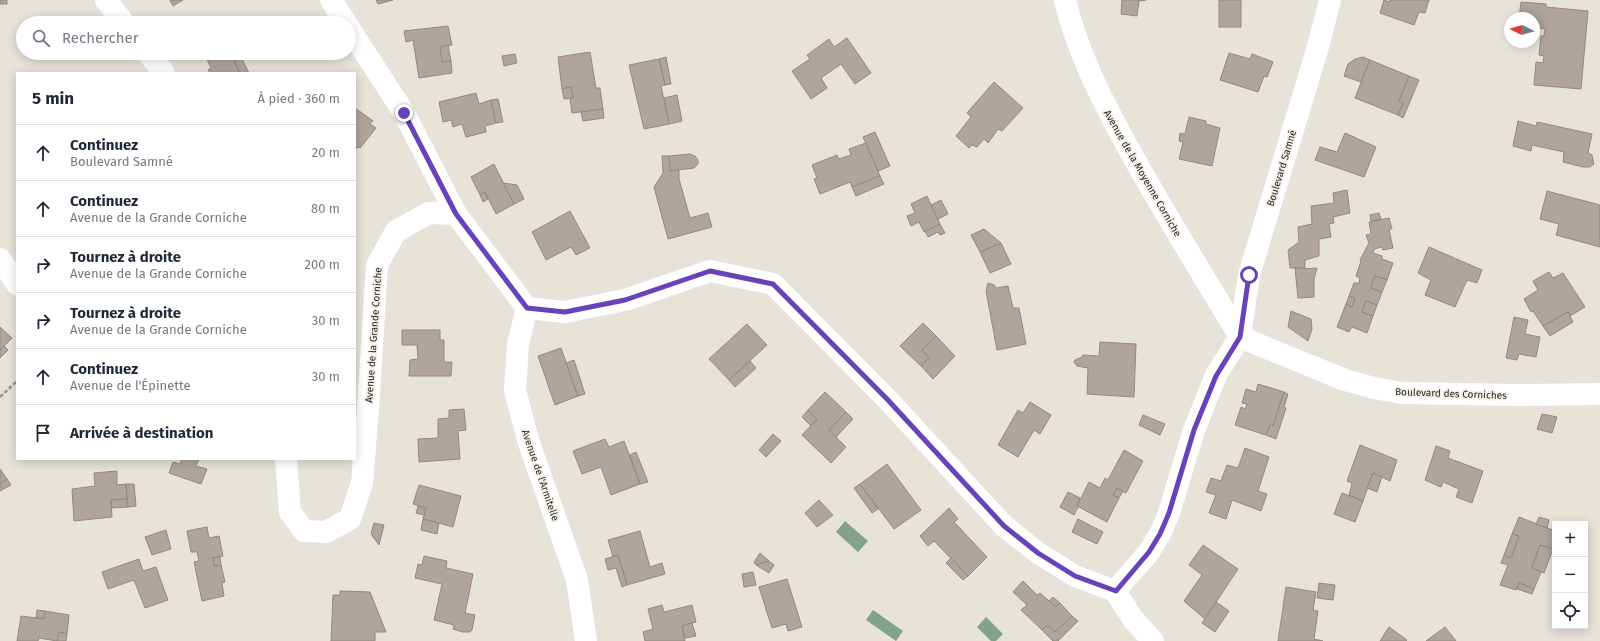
<!DOCTYPE html>
<html lang="fr">
<meta charset="utf-8">
<style>
:root{--surface:#fff;--page:#f6f6f7;--text:#1f2937;--muted:#747a83;--line:#e0e1e3}
body{margin:0;font-family:"Fira Sans",sans-serif;background:var(--page);color:var(--text)}
.controls{position:absolute;right:12px;bottom:12px;display:grid;overflow:hidden;border-radius:0px;box-shadow:0 2px 10px #0003}
.controls button{width:36px;height:36px;display:grid;place-items:center;padding:0;border:0;border-bottom:1px solid var(--line);background:var(--surface);color:var(--text);font:20px sans-serif}
.compass{position:absolute;left:1504px;top:12px;width:36px;height:36px;border-radius:50%;background:var(--surface);box-shadow:0 2px 10px #0003;rotate:275deg}
.stop{position:absolute;width:12px;height:12px;margin:-9px;border:3px solid #6842bb;border-radius:50%;background:#fff}
.stop.end{background:#6842bb;border-color:#fff;box-shadow:0 1px 4px #0008}
.list{margin:0;padding:0;list-style:none}
h2{display:flex;justify-content:space-between;align-items:center;height:52px;margin:0;padding:0 16px;font-size:17px}
h2 small{font-size:13px;font-weight:400;color:var(--muted)}
.list li{display:grid;grid-template-columns:26px 1fr auto;gap:12px;align-items:center;box-sizing:border-box;height:56px;padding:0 16px;border-top:1px solid var(--line)}
.list b{display:block;font-size:15px;white-space:nowrap}
.list p{margin:0;font-size:13px;white-space:nowrap;color:var(--muted)}
.list em{font-size:13px;font-style:normal;color:var(--muted)}
.icon{flex:none;width:22px;height:22px;fill:none;stroke:currentColor;stroke-width:2;stroke-linecap:round;stroke-linejoin:round}
.map{position:relative;flex:none;width:1600px;height:641px;overflow:hidden}
.search{position:absolute;background:var(--surface);box-shadow:0 2px 10px #0003;left:16px;top:16px;width:340px;height:44px;display:flex;align-items:center;gap:10px;box-sizing:border-box;padding:0 14px;border-radius:22px;color:var(--muted);font-size:15px}
.panel{position:absolute;background:var(--surface);box-shadow:0 2px 10px #0003;left:16px;top:72px;width:340px;height:388px;border-radius:0px}
.map>svg:first-child{display:block}
</style>
<div class="map">
<svg width="1600" height="641" viewBox="0 0 1600 641">
<rect width="100%" height="100%" fill="#e7e3d8"/>
<g fill="#83a28b">
<polygon points="845,521 868,541 858,552 836,532"/>
<polygon points="873,610 903,631 896,641 866,620"/>
<polygon points="986,617 1003,634 996,641 991,641 977,627"/>
</g>
<g fill="#afa59e" stroke="#928982">
<rect x="0" y="0" width="7" height="4"/>
<polygon points="170,0 183,0 173,6"/>
<polygon points="376,0 393,0 378,4"/>
<polygon points="1122,0 1146,0 1139,1 1137,16 1121,14"/>
<rect x="1219" y="0" width="22" height="27"/>
<polygon points="1384,0 1390,2 1390,0 1429,0 1425,13 1419,12 1414,25 1380,13"/>
<polygon points="1521,2 1546,4 1546,7 1588,11 1581,89 1534,85 1536,62 1543,63 1544,56 1539,55 1541,36 1544,36 1545,29 1534,27 1534,18 1519,18"/>
<polygon points="448,26 452,45 440,47 442,62 451,61 452,73 419,78 413,40 406,42 404,31"/>
<polygon points="847,38 871,73 855,84 841,64 821,78 827,88 811,99 792,71 810,59 807,55 829,39 834,47"/>
<polygon points="448,45 451,61 442,62 440,47"/>
<polygon points="590,52 596,88 600,88 603,109 572,113 570,99 573,98 571,87 562,89 558,57"/>
<polygon points="214,53 235,53 237,56 233,59 240,73 210,73 208,70 211,68 206,57"/>
<polygon points="1229,53 1250,59 1252,54 1273,62 1267,77 1264,76 1258,92 1220,80"/>
<polygon points="515,54 517,63 504,66 502,56"/>
<polygon points="240,55 249,73 240,73 233,59"/>
<polygon points="666,57 671,84 665,85 659,59"/>
<polygon points="1363,57 1370,60 1361,82 1344,76 1348,64 1355,59"/>
<polygon points="659,59 665,85 661,86 669,124 644,129 629,65"/>
<polygon points="1370,60 1409,76 1399,101 1403,103 1398,115 1355,98"/>
<polygon points="1409,76 1419,80 1403,118 1398,115 1403,103 1399,101"/>
<polygon points="994,82 1023,108 1002,131 998,129 988,143 984,139 977,147 972,145 969,148 956,136 971,117 967,113"/>
<polygon points="571,87 573,98 564,99 562,89"/>
<polygon points="476,93 479,104 491,100 496,123 485,126 486,132 466,137 462,124 453,127 451,120 443,122 439,102"/>
<polygon points="677,95 682,121 669,124 664,98"/>
<polygon points="498,99 503,122 496,123 491,100"/>
<polygon points="355,108 373,121 370,124 376,128 360,148 358,147 355,150"/>
<polygon points="603,109 604,118 583,121 581,112"/>
<polygon points="1189,117 1206,121 1206,124 1220,128 1212,166 1179,159 1183,142 1179,141 1180,133 1185,134"/>
<polygon points="1518,121 1536,126 1537,122 1592,134 1588,153 1592,155 1594,164 1590,167 1583,167 1563,162 1564,152 1532,145 1531,151 1513,146"/>
<polygon points="875,132 890,166 878,171 863,137"/>
<polygon points="1345,133 1376,147 1364,177 1315,160 1320,147 1337,152"/>
<polygon points="866,143 880,176 852,187 850,182 820,194 814,179 817,178 812,165 837,155 839,159 851,155 849,149"/>
<polygon points="690,154 695,156 698,160 698,164 694,168 670,171 669,156"/>
<polygon points="662,156 669,156 670,171 679,170 679,179 690,218 708,213 712,227 668,239 654,187 663,173"/>
<polygon points="494,164 514,204 496,214 485,192 480,195 471,177"/>
<polygon points="880,176 884,184 856,196 852,187"/>
<polygon points="503,183 517,185 524,199 514,204"/>
<polygon points="1347,190 1350,213 1333,217 1334,223 1329,224 1331,237 1319,239 1319,256 1305,260 1305,268 1290,268 1288,250 1299,242 1298,227 1312,224 1311,206 1334,203 1333,193"/>
<polygon points="1547,191 1600,205 1600,247 1556,235 1559,224 1540,219"/>
<polygon points="485,192 488,199 483,202 480,195"/>
<polygon points="927,196 940,224 924,232 919,222 911,226 907,216 915,213 911,204"/>
<polygon points="941,200 948,214 938,219 931,205"/>
<polygon points="570,211 590,248 576,255 571,247 546,260 532,232"/>
<polygon points="1379,213 1381,219 1371,221 1370,215"/>
<polygon points="1389,218 1392,229 1389,229 1393,248 1383,250 1382,247 1374,249 1373,253 1382,256 1382,259 1393,263 1387,280 1375,276 1371,288 1382,292 1377,305 1366,301 1362,312 1373,316 1367,333 1352,327 1349,332 1337,327 1346,304 1352,307 1355,298 1349,296 1354,283 1359,283 1360,278 1356,276 1361,261 1360,260 1369,243 1366,235 1371,234 1369,222"/>
<polygon points="940,224 945,233 940,235 938,232 928,237 925,231"/>
<polygon points="984,229 1001,243 980,252 971,235"/>
<polygon points="1001,243 1011,264 990,273 980,252"/>
<polygon points="1429,247 1482,270 1477,283 1467,280 1455,307 1425,295 1431,280 1418,273"/>
<polygon points="1295,268 1305,268 1305,269 1317,268 1314,279 1314,297 1298,298"/>
<polygon points="1549,272 1553,278 1563,273 1585,307 1570,316 1568,312 1543,326 1533,311 1531,312 1524,299 1538,290 1533,281"/>
<polygon points="1375,276 1387,280 1382,292 1371,288"/>
<polygon points="988,283 994,285 996,288 1008,286 1013,308 1019,308 1026,344 997,350 986,291"/>
<polygon points="1349,296 1355,298 1352,307 1346,304"/>
<polygon points="1366,301 1377,305 1373,316 1362,312"/>
<polygon points="1291,311 1311,319 1312,329 1308,341 1288,327"/>
<polygon points="1568,312 1573,322 1550,336 1543,326"/>
<polygon points="1514,317 1528,320 1525,334 1540,337 1536,357 1519,354 1517,360 1506,358"/>
<polygon points="923,323 936,336 922,350 929,358 921,366 900,346"/>
<polygon points="747,324 767,345 729,380 709,359"/>
<polygon points="0,327 12,338 0,350"/>
<polygon points="402,330 440,330 440,340 444,340 444,362 452,362 451,376 409,376 410,360 418,359 417,345 402,345"/>
<polygon points="936,336 955,356 933,379 921,366 929,358 922,350"/>
<polygon points="1100,342 1136,344 1134,397 1087,394 1088,368 1077,366 1074,362 1075,360 1082,357 1083,355 1099,356"/>
<polygon points="4,346 8,350 0,358 0,350"/>
<polygon points="561,348 578,396 555,405 538,356"/>
<polygon points="574,360 585,394 578,396 566,363"/>
<polygon points="750,361 756,368 735,387 729,380"/>
<polygon points="1258,384 1284,392 1273,426 1270,425 1266,435 1235,425 1241,407 1245,409 1247,404 1242,403 1246,389 1256,392"/>
<polygon points="825,392 846,412 829,430 846,447 831,463 802,435 817,419 808,410"/>
<polygon points="1284,392 1288,394 1284,407 1286,408 1276,439 1266,435 1270,425 1273,426"/>
<polygon points="1030,402 1051,415 1040,434 1034,430 1018,457 998,445 1018,410 1023,413"/>
<polygon points="464,409 466,430 458,431 460,459 419,462 418,439 438,438 438,419 449,418 449,410"/>
<polygon points="808,410 817,419 811,426 802,417"/>
<polygon points="846,412 853,419 836,437 829,430"/>
<polygon points="1542,414 1557,417 1552,433 1537,429"/>
<polygon points="1143,415 1165,424 1160,435 1139,425"/>
<polygon points="773,434 781,441 766,457 759,450"/>
<polygon points="605,439 609,447 624,441 640,484 611,495 601,467 582,474 573,451"/>
<polygon points="1360,445 1397,460 1390,481 1373,473 1363,501 1349,495 1352,483 1347,481"/>
<polygon points="1436,446 1450,451 1448,458 1483,471 1472,503 1456,497 1459,489 1443,482 1441,487 1425,480"/>
<polygon points="1245,448 1269,457 1258,491 1267,494 1261,511 1232,500 1226,519 1209,513 1216,495 1206,492 1211,478 1221,481 1227,465 1238,468"/>
<polygon points="1124,450 1143,461 1126,493 1117,488 1113,495 1119,498 1107,522 1077,506 1089,482 1100,488 1105,478 1108,480"/>
<polygon points="636,452 648,482 640,484 630,455"/>
<polygon points="182,459 199,459 196,466 207,469 201,484 169,473 173,462 180,464"/>
<polygon points="887,464 921,510 894,529 860,484"/>
<polygon points="0,469 7,479 0,484"/>
<polygon points="117,471 117,485 126,484 127,499 111,500 112,517 74,521 72,489 95,486 94,473"/>
<polygon points="1373,473 1382,477 1377,492 1367,488"/>
<polygon points="7,479 11,485 0,491 0,484"/>
<polygon points="126,484 134,484 136,506 128,507"/>
<polygon points="860,484 878,509 872,513 854,488"/>
<polygon points="419,485 461,496 453,527 423,519 426,508 413,504"/>
<polygon points="1117,488 1123,491 1119,498 1113,495"/>
<polygon points="1068,492 1080,498 1077,506 1078,507 1074,515 1060,507"/>
<polygon points="1342,493 1363,501 1355,522 1334,514"/>
<polygon points="127,499 128,507 112,508 111,500"/>
<polygon points="819,500 833,515 817,527 805,513"/>
<polygon points="418,506 426,508 424,515 416,513"/>
<polygon points="949,508 958,519 954,522 987,557 968,576 934,541 928,546 920,536"/>
<polygon points="1519,517 1555,531 1555,543 1553,549 1540,545 1532,568 1541,572 1534,589 1519,583 1516,590 1500,585 1508,565 1501,563 1504,555 1511,558 1519,536 1512,534"/>
<polygon points="1539,517 1549,520 1547,528 1536,524"/>
<polygon points="423,519 439,523 437,534 421,530"/>
<polygon points="1078,519 1103,532 1097,544 1072,532"/>
<polygon points="374,523 384,525 379,545 371,534"/>
<polygon points="207,527 209,538 219,536 223,556 213,558 214,566 221,565 225,582 222,583 224,596 202,601 194,562 199,561 197,552 191,552 187,531"/>
<polygon points="166,530 171,549 152,555 145,537"/>
<polygon points="640,531 650,567 662,563 665,574 627,585 618,555 613,557 608,540"/>
<polygon points="1512,534 1519,536 1511,558 1504,555"/>
<polygon points="1203,545 1238,569 1205,619 1184,601 1202,575 1189,565"/>
<polygon points="1540,545 1553,549 1544,573 1532,568"/>
<polygon points="760,553 769,561 756,565 754,562"/>
<polygon points="618,555 627,585 622,587 616,568 608,570 605,559"/>
<polygon points="424,556 447,561 446,568 473,574 465,613 475,615 472,630 470,632 462,632 453,629 454,625 434,620 442,584 415,578 418,564 422,565"/>
<polygon points="220,557 221,565 214,566 213,558"/>
<polygon points="951,558 968,576 963,580 946,563"/>
<polygon points="139,559 143,571 156,567 168,600 145,608 134,580 108,589 102,572"/>
<polygon points="769,561 774,565 769,573 756,565"/>
<polygon points="753,572 756,585 744,587 742,574"/>
<polygon points="787,579 802,627 788,631 786,624 772,628 759,587"/>
<polygon points="1023,581 1037,595 1040,593 1056,607 1060,603 1072,616 1055,632 1047,625 1042,630 1021,610 1027,605 1013,592"/>
<polygon points="1319,583 1335,585 1333,600 1317,598"/>
<polygon points="1519,583 1534,589 1532,594 1517,589"/>
<polygon points="1286,587 1316,592 1313,610 1318,611 1314,639 1323,641 1278,641"/>
<polygon points="340,591 370,592 386,632 375,632 375,641 331,641 333,595 340,595"/>
<polygon points="1053,597 1060,603 1056,607 1049,601"/>
<polygon points="1216,602 1229,611 1215,632 1202,623"/>
<polygon points="662,605 664,612 692,605 696,622 682,626 685,641 645,641 643,632 653,629 648,609"/>
<polygon points="37,610 45,611 44,619 36,618"/>
<polygon points="45,611 69,615 67,634 59,632 57,641 39,638 38,641 17,641 21,616 44,619"/>
<polygon points="1072,616 1078,621 1058,641 1053,641 1042,630 1047,625 1055,632"/>
<polygon points="692,623 696,636 685,638 682,626"/>
<polygon points="1389,627 1407,640 1406,641 1380,641"/>
<polygon points="1445,627 1456,641 1426,641"/>
<polygon points="59,632 67,634 66,641 57,641"/>
</g>
<g fill="none" stroke-linecap="round" stroke-linejoin="round">
<polyline stroke="#9c9991" stroke-width="2.5" stroke-dasharray="4 2" stroke-linecap="butt" points="0,397 17,381"/>
<g stroke="#fff" stroke-width="22">
<polyline points="106,0 124,23"/>
<polyline points="331,0 346,23"/>
<path d="M1065 0C1077 51 1101 98 1126 144 1162 210 1202 273 1240 337"/>
<polyline points="349,28 404,113 456,214"/>
<polyline points="148,53 164,73"/>
<polyline points="0,259 17,284"/>
<polyline points="527,308 518,344 515,390 528,440 577,580 586,641"/>
<polyline points="1240,337 1345,380 1374,388 1402,393 1516,395 1600,394"/>
<polyline points="286,459 290,512 304,531 326,532 350,519 362,483 368,409 377,265 396,231 429,213 456,214 527,308 565,312 625,300 710,271 773,284 887,399 1004,526 1038,553 1075,576 1115,591 1149,552 1160,534 1169,513 1194,430 1216,375 1240,337 1249,275 1318,47 1330,0"/>
<polyline points="1115,591 1133,619 1153,641"/>
</g>
</g>
<g fill="none" stroke-linecap="round" stroke-linejoin="round">
<polyline stroke="#6842bb" stroke-width="5" points="404,113 456,214 527,308 565,312 625,300 710,271 773,284 887,399 1004,526 1038,553 1075,576 1116,591 1149,552 1160,534 1169,513 1194,430 1216,376 1240,337 1249,275"/>
</g>
<g text-anchor="middle" stroke-width="3.5" stroke-linejoin="round" paint-order="stroke">
<g font-size="10" fill="#201e1a" stroke="#f5f1e5">
<text transform="translate(1281 168) rotate(-73)" y="4">Boulevard Samné</text>
<text transform="translate(1143 173) rotate(60)" y="4">Avenue de la Moyenne Corniche</text>
<text transform="translate(373 335) rotate(-86)" y="4">Avenue de la Grande Corniche</text>
<text transform="translate(1451 393) rotate(2)" y="4">Boulevard des Corniches</text>
<text transform="translate(541 475) rotate(71)" y="4">Avenue de l'Armitelle</text>
</g>
</g>
</svg>
<div class="controls">
<button>+</button>
<button>−</button>
<button><svg class="icon" aria-label="locate" viewBox="0 0 24 24"><circle cx="12" cy="12" r="6"/><path d="M12 2v4M12 18v4M2 12h4M18 12h4"/></svg></button>
</div>
<svg class="compass" viewBox="-18 -18 36 36"><path d="M0-13l5 13h-10z" fill="#e53935"/><path d="M0 13l5-13h-10z" fill="#747a83"/></svg>
<div class="stop" style="left:1249px;top:275px"></div>
<div class="stop end" style="left:404px;top:113px"></div>
<div class="search"><svg class="icon" aria-label="search" viewBox="0 0 24 24"><circle cx="10" cy="10" r="6"/><path d="M15 15l6 6"/></svg>Rechercher</div>
<section class="panel">
<h2>5 min<small>À pied · 360 m</small></h2>
<ul class="list">
<li><svg class="icon" aria-label="ahead" viewBox="0 0 24 24"><path d="M12 20V5M6 11l6-6 6 6"/></svg><div><b>Continuez</b><p>Boulevard Samné</p></div><em>20 m</em></li>
<li><svg class="icon" aria-label="ahead" viewBox="0 0 24 24"><path d="M12 20V5M6 11l6-6 6 6"/></svg><div><b>Continuez</b><p>Avenue de la Grande Corniche</p></div><em>80 m</em></li>
<li><svg class="icon" aria-label="right" viewBox="0 0 24 24"><path d="M7 20v-9h11M14 6l5 5-5 5"/></svg><div><b>Tournez à droite</b><p>Avenue de la Grande Corniche</p></div><em>200 m</em></li>
<li><svg class="icon" aria-label="right" viewBox="0 0 24 24"><path d="M7 20v-9h11M14 6l5 5-5 5"/></svg><div><b>Tournez à droite</b><p>Avenue de la Grande Corniche</p></div><em>30 m</em></li>
<li><svg class="icon" aria-label="ahead" viewBox="0 0 24 24"><path d="M12 20V5M6 11l6-6 6 6"/></svg><div><b>Continuez</b><p>Avenue de l'Épinette</p></div><em>30 m</em></li>
<li><svg class="icon" aria-label="arrive" viewBox="0 0 24 24"><path d="M6 21V4h12l-3 4 3 4H6"/></svg><div><b>Arrivée à destination</b></div></li>
</ul>
</section>
</div>
